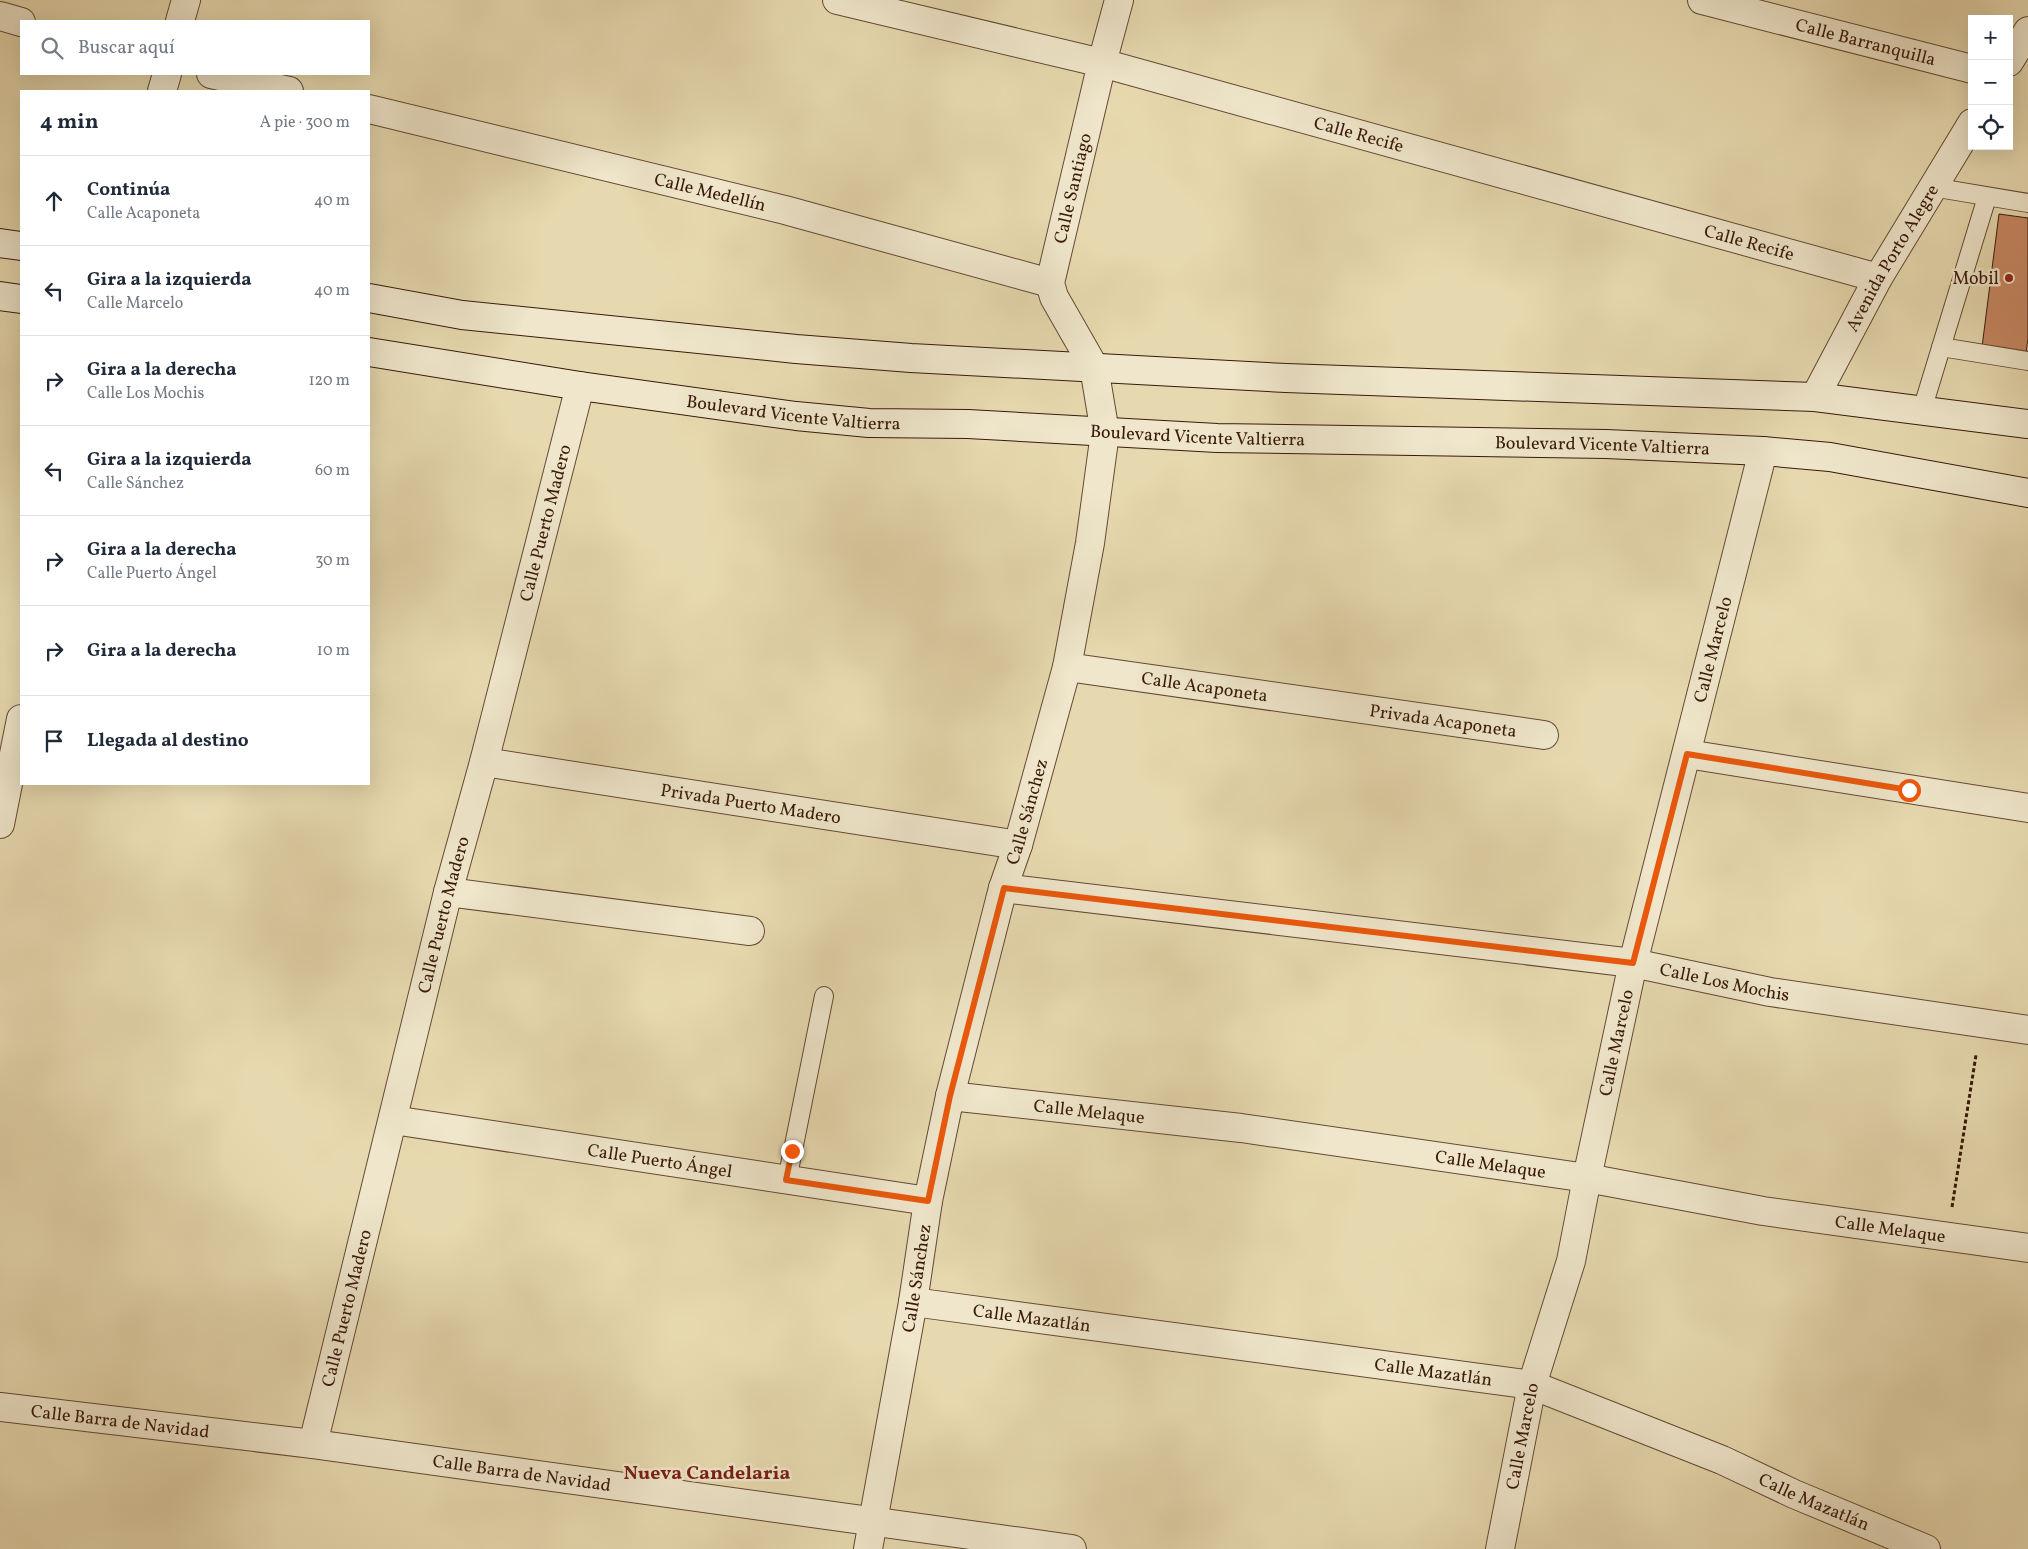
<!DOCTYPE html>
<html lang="es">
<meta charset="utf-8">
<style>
:root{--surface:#fff;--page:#f6f6f7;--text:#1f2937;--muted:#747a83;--line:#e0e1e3}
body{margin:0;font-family:Vollkorn,serif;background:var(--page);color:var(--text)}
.controls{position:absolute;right:15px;top:15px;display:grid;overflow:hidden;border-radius:0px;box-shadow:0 5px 20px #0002}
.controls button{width:45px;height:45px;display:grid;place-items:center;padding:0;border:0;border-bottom:1px solid var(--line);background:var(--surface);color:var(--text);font:25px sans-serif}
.stop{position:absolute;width:15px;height:15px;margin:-11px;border:4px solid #ea580c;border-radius:50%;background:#fff}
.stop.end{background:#ea580c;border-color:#fff;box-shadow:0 1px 5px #0008}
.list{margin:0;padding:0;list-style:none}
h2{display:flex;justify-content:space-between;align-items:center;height:65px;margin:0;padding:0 20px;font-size:21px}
h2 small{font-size:16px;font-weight:400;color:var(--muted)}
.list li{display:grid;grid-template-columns:32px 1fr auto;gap:15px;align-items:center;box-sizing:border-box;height:90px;padding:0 20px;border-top:1px solid var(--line)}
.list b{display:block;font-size:19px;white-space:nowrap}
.list p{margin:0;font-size:16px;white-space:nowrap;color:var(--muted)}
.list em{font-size:16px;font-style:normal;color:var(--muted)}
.icon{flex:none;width:28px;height:28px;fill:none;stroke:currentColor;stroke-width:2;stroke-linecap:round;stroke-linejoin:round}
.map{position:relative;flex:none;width:2028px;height:1549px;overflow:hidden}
.search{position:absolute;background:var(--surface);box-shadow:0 5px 20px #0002;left:20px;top:20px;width:350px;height:55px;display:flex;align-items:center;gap:12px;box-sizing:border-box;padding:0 18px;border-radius:0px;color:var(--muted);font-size:19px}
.panel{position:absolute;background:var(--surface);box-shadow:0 5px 20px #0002;left:20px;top:90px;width:350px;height:695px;border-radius:0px}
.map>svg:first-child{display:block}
</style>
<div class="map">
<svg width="2028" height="1549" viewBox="0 0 2028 1549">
<rect width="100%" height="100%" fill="#e7d9af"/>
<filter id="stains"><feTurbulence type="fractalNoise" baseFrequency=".004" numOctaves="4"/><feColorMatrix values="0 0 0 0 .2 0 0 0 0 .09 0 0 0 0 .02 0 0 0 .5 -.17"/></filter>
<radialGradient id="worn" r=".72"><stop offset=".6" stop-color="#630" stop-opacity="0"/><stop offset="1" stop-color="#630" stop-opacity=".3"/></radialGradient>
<polygon fill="#c88864" stroke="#39190b" points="1999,214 2028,218 2028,338 2026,353 1982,347"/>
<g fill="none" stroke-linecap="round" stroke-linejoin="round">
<defs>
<g id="lane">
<polyline points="1932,187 2028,203"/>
<polyline points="1941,347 2028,361"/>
<polyline points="1922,410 1987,197"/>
<polyline points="787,1180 824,996"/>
</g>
<g id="street">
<path id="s1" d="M837 0 1102 63 1878 278"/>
<path id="s2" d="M1702 0 1972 69"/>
<polyline points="0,16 21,22"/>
<polyline points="180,21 186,0"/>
<polyline points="2009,62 2028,31"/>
<polyline points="211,74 289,91"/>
<polyline points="162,91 167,74"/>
<path id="s3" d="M369 109 785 210 1050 283"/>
<path id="s4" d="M1815 397 1878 278 1972 123"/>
<path id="s5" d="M1067 667 1544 735"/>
<polyline points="1687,754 2028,808"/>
<path id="s6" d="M484 762 1018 845"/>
<polyline points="0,824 21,719"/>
<path id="s7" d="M1003 888 1633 963 1770 992 2028 1030"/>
<polyline points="448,892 750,931"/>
<path id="s8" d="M950 1096 1241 1128 1587 1178 1763 1211 2028 1248"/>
<path id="s9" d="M393 1120 928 1201"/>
<path id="s10" d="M913 1302 1532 1385 1722 1460 1794 1494 1926 1549"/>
<path id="s11" d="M0 1407 313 1444 1072 1549"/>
<path id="s12" d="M313 1444 448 892 484 762 580 386"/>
<path id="s13" d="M868 1549 913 1302 928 1201 950 1096 1003 888 1018 845 1067 667 1090 543 1105 433 1094 367 1054 297 1050 283 1102 63 1119 0"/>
<path id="s14" d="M1500 1549 1532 1385 1571 1261 1587 1178 1633 963 1763 451"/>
</g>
<g id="secondary">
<polyline points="0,243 21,246"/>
<polyline points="0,296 21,299"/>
<polyline points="369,298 462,315 796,349 911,358 1286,378 1815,397 2028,424"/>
<path id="s15" d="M369 352 580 386 796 416 869 423 968 424 1217 438 1606 444 1763 451 1830 457 2028 493"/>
</g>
</defs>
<use href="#lane" stroke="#644934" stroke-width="20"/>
<use href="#street" stroke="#644934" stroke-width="30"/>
<use href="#secondary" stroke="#39190b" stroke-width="30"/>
<polyline stroke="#39190b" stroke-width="3" stroke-dasharray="4 2.5" stroke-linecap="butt" points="1952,1207 1976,1055"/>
<use href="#lane" stroke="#efe6cb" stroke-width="18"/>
<use href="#street" stroke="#efe6cb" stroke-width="28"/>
<use href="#secondary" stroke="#efe6cb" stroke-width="28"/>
</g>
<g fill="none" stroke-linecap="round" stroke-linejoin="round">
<polyline stroke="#ea580c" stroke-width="6" points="792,1151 786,1180 928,1201 950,1096 1004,888 1633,963 1687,754 1909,790"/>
</g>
<circle fill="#8f2418" stroke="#efe6cb" stroke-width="2" cx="2009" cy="278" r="5"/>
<g text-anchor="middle" stroke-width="5" stroke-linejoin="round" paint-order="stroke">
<g font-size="18" fill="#39190b" stroke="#efe6cb">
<text dy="6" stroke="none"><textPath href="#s2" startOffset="169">Calle Barranquilla</textPath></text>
<text dy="6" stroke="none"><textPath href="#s1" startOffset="539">Calle Recife</textPath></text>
<text dy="6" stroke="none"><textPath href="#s13" startOffset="1402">Calle Santiago</textPath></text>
<text dy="6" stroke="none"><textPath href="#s3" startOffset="351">Calle Medellín</textPath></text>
<text dy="6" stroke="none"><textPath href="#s1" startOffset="944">Calle Recife</textPath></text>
<text dy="6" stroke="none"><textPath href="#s4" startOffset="159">Avenida Porto Alegre</textPath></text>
<text dy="6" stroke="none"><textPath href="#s15" startOffset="429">Boulevard Vicente Valtierra</textPath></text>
<text dy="6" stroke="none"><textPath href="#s15" startOffset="834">Boulevard Vicente Valtierra</textPath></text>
<text dy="6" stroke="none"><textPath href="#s15" startOffset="1239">Boulevard Vicente Valtierra</textPath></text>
<text dy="6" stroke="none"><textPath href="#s12" startOffset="950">Calle Puerto Madero</textPath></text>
<text dy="6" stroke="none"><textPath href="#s14" startOffset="925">Calle Marcelo</textPath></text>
<text dy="6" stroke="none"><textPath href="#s5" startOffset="139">Calle Acaponeta</textPath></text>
<text dy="6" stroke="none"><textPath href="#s5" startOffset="380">Privada Acaponeta</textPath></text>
<text dy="6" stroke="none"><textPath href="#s6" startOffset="270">Privada Puerto Madero</textPath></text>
<text dy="6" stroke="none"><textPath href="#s13" startOffset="755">Calle Sánchez</textPath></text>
<text dy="6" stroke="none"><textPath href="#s12" startOffset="545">Calle Puerto Madero</textPath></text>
<text dy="6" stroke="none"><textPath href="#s7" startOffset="728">Calle Los Mochis</textPath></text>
<text dy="6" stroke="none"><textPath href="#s14" startOffset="520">Calle Marcelo</textPath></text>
<text dy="6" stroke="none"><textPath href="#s8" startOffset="140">Calle Melaque</textPath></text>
<text dy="6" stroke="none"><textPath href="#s9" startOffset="270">Calle Puerto Ángel</textPath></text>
<text dy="6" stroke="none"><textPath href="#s8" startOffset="545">Calle Melaque</textPath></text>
<text dy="6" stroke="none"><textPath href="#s8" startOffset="950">Calle Melaque</textPath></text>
<text dy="6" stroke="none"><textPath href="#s13" startOffset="275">Calle Sánchez</textPath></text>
<text dy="6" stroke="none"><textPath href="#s12" startOffset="140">Calle Puerto Madero</textPath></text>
<text dy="6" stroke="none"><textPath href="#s10" startOffset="120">Calle Mazatlán</textPath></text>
<text dy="6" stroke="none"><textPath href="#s10" startOffset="525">Calle Mazatlán</textPath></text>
<text dy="6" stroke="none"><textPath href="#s11" startOffset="121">Calle Barra de Navidad</textPath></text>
<text dy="6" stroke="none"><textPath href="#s14" startOffset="115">Calle Marcelo</textPath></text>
<text dy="6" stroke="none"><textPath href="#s11" startOffset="526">Calle Barra de Navidad</textPath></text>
<text dy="6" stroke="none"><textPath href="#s10" startOffset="930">Calle Mazatlán</textPath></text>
</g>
<g font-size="18" fill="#39190b" stroke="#efe6cb" text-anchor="end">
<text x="1999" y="284">Mobil</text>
</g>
<g font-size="20" font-weight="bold" fill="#7a1f14" stroke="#efe6cb">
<text x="707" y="1479">Nueva Candelaria</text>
</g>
</g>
<rect width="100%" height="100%" filter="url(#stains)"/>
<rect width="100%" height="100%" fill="url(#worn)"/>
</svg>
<div class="controls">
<button>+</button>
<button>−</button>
<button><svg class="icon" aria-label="locate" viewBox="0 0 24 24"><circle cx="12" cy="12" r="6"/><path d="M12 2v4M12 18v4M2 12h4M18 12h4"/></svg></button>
</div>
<div class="stop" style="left:1909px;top:790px"></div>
<div class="stop end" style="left:792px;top:1151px"></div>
<div class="search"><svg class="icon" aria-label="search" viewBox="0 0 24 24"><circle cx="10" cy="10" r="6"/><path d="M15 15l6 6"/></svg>Buscar aquí</div>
<section class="panel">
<h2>4 min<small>A pie · 300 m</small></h2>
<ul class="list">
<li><svg class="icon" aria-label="ahead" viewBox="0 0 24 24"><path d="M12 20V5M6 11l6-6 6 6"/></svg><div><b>Continúa</b><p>Calle Acaponeta</p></div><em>40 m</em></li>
<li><svg class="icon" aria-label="left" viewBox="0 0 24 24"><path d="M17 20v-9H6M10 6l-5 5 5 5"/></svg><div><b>Gira a la izquierda</b><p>Calle Marcelo</p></div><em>40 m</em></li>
<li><svg class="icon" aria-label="right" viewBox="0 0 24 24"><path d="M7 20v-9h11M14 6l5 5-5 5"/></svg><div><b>Gira a la derecha</b><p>Calle Los Mochis</p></div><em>120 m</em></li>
<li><svg class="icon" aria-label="left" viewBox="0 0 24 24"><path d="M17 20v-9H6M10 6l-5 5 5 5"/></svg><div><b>Gira a la izquierda</b><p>Calle Sánchez</p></div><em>60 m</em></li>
<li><svg class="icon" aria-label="right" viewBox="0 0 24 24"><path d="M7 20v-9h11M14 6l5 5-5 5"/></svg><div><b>Gira a la derecha</b><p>Calle Puerto Ángel</p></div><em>30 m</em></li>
<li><svg class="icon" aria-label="right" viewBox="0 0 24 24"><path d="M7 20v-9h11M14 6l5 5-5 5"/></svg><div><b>Gira a la derecha</b></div><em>10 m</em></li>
<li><svg class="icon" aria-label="arrive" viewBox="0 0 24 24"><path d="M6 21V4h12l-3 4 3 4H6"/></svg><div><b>Llegada al destino</b></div></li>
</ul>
</section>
</div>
